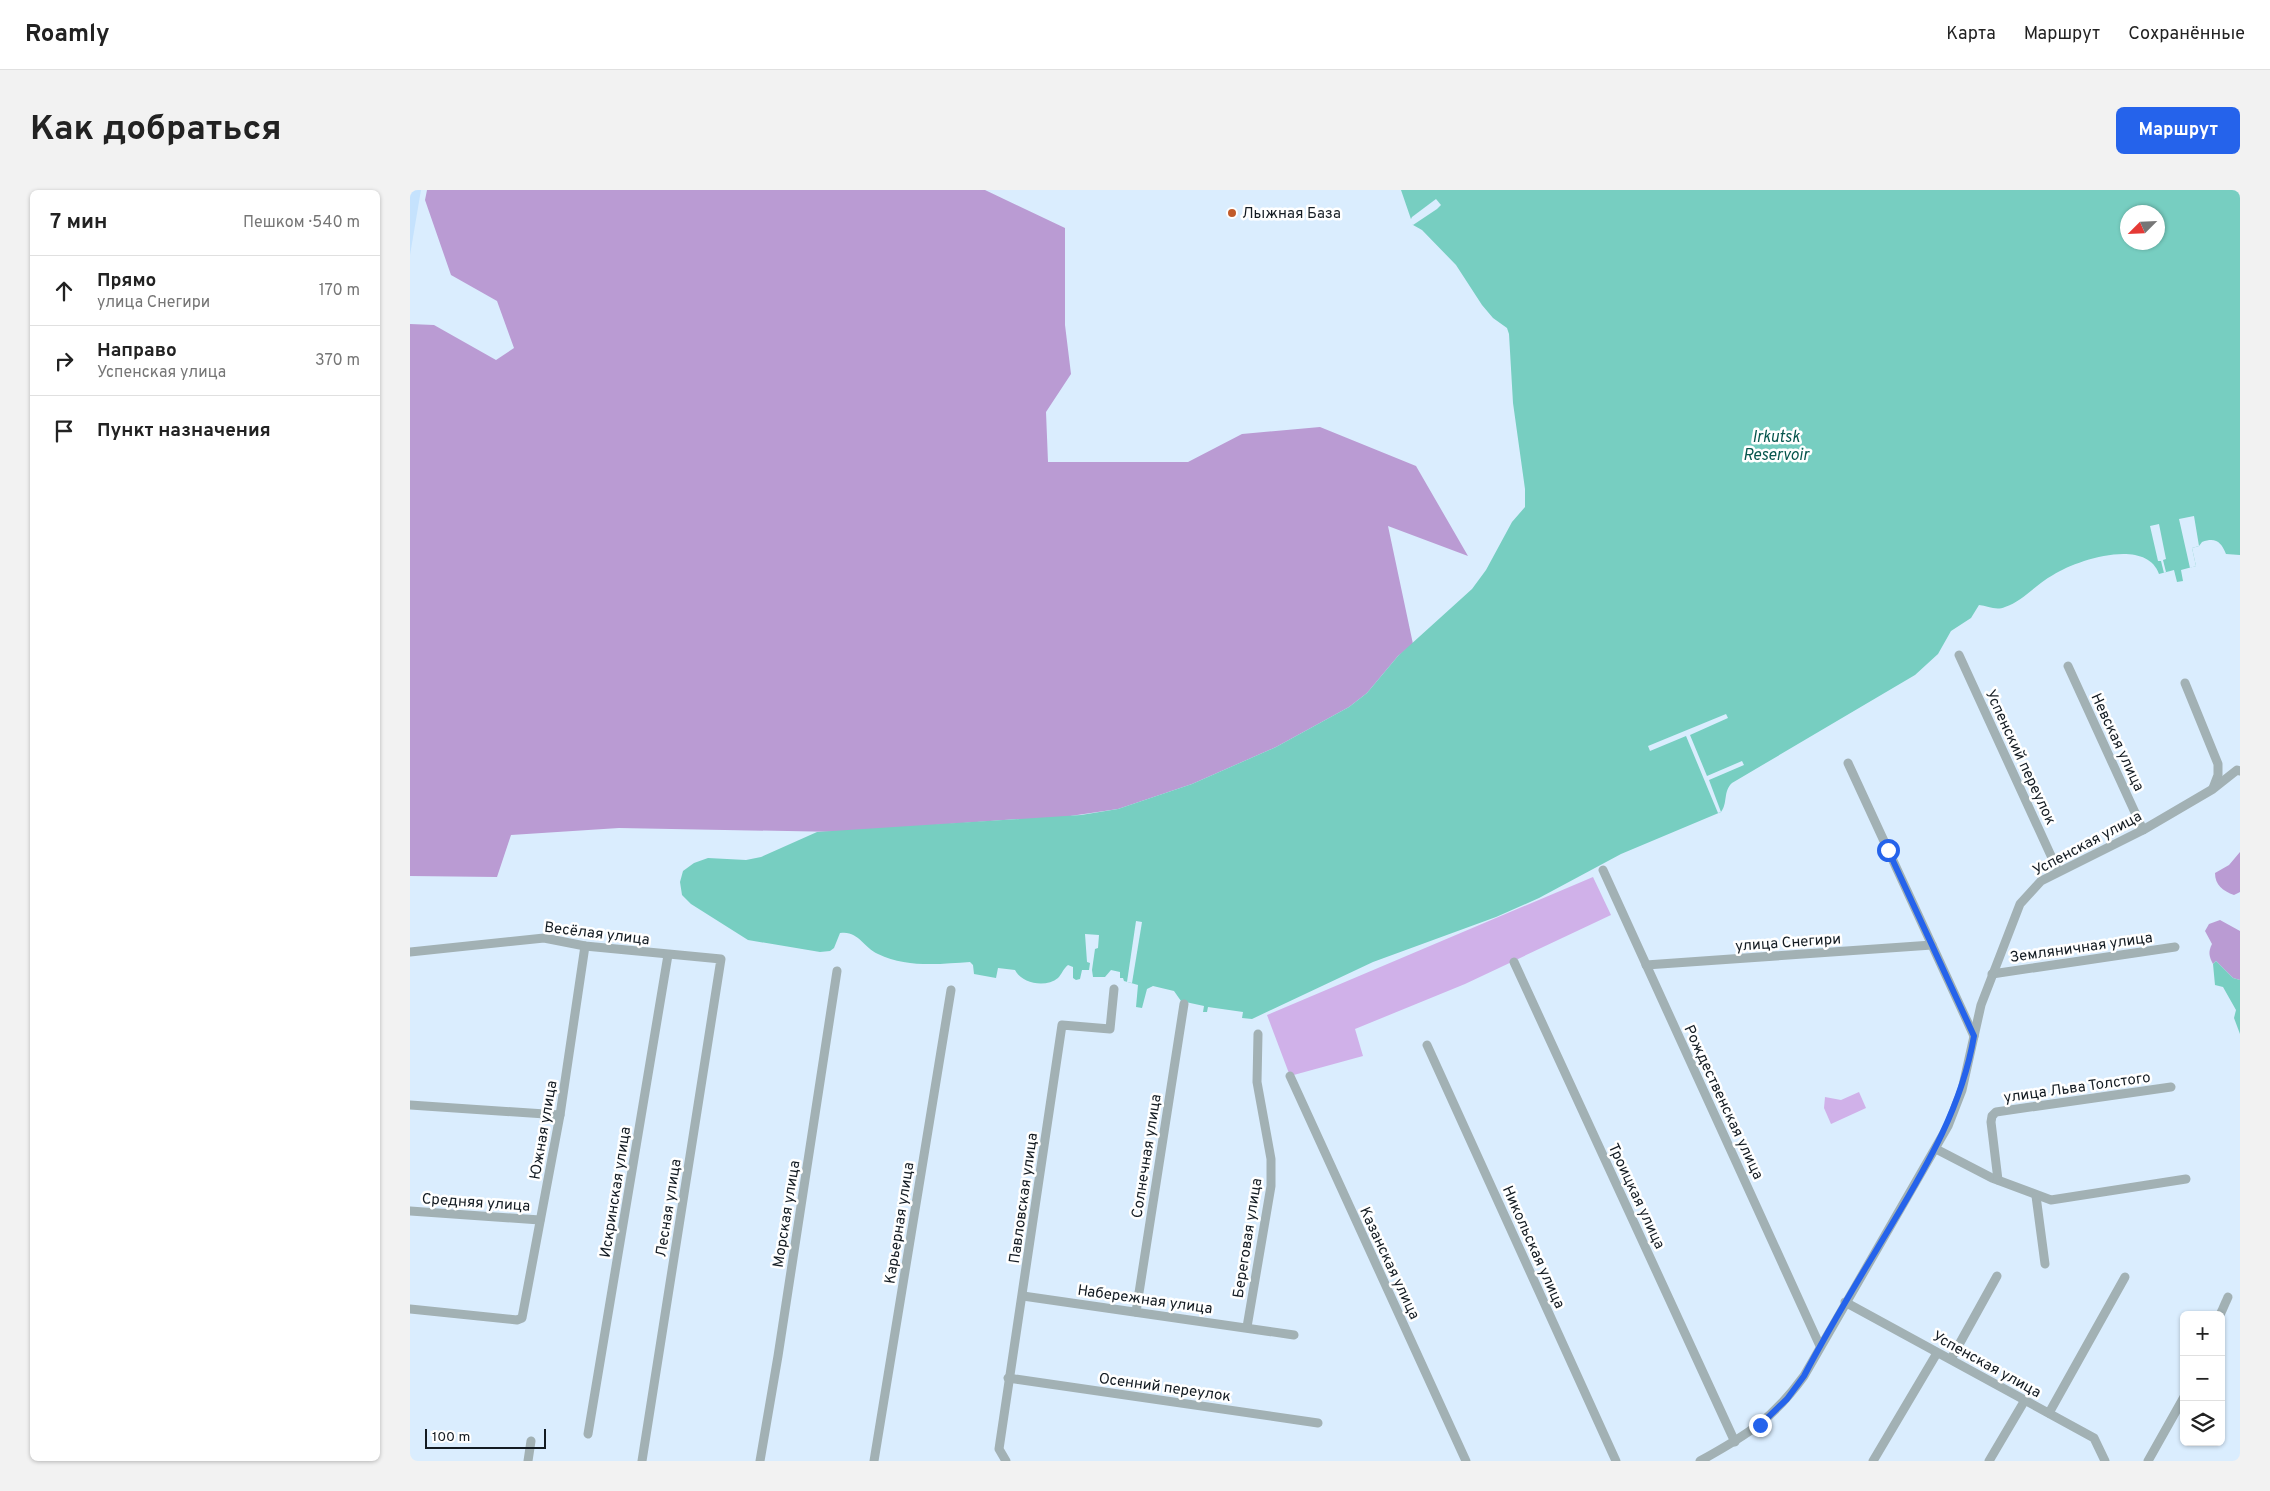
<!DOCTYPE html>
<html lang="ru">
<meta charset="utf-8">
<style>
:root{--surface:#fff;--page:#f2f2f2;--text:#222;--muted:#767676;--line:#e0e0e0;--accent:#2563eb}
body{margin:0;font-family:Overpass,sans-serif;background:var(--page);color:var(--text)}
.controls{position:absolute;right:15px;bottom:15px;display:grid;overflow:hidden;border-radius:8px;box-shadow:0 1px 4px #0004}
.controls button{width:45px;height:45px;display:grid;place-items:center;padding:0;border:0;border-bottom:1px solid var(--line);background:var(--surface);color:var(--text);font:25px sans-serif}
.compass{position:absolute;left:1710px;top:15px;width:45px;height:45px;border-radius:50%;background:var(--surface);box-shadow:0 1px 4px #0004;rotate:246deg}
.scale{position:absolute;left:15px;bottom:12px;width:121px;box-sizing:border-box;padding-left:5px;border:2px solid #131b22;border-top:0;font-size:14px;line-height:18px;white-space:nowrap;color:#131b22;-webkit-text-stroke:4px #fff;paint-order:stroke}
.stop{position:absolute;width:15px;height:15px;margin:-11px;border:4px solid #2563eb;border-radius:50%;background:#fff}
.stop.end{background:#2563eb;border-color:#fff;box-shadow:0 1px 5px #0008}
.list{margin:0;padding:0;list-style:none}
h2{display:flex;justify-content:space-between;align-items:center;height:65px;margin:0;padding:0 20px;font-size:21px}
h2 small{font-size:16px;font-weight:400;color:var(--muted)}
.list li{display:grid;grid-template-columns:32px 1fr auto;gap:15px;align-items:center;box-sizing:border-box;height:70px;padding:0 20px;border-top:1px solid var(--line)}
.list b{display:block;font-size:19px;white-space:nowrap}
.list p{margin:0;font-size:16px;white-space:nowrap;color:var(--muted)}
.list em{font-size:16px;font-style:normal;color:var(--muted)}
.icon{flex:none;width:28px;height:28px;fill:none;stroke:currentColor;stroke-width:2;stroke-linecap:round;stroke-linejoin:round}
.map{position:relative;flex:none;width:1830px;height:1271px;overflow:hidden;border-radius:8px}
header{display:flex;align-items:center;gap:30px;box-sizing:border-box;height:70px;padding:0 25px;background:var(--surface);border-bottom:1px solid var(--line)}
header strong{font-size:24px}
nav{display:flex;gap:28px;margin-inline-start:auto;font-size:18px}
.intro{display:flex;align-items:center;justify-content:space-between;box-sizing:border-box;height:120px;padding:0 30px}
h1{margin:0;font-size:35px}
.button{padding:12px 22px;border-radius:8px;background:var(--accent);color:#fff;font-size:18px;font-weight:700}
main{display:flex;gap:30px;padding:0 30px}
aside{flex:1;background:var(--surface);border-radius:8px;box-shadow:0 1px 4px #0004}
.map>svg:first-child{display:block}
</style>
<header>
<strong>Roamly</strong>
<nav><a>Карта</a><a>Маршрут</a><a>Сохранённые</a></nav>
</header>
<div class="intro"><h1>Как добраться</h1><a class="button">Маршрут</a></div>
<main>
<aside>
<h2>7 мин<small>Пешком · 540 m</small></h2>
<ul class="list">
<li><svg class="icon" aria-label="ahead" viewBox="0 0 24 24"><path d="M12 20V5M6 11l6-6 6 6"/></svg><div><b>Прямо</b><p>улица Снегири</p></div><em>170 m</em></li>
<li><svg class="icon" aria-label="right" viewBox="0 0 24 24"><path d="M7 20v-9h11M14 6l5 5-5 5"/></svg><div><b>Направо</b><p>Успенская улица</p></div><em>370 m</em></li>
<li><svg class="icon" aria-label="arrive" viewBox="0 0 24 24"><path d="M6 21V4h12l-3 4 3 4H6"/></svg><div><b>Пункт назначения</b></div></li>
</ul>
</aside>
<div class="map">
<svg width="1830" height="1271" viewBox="0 0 1830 1271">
<rect width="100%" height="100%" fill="#daedfe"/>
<polygon fill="#c5e2fd" points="0,0 11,0 0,65"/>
<g fill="#d0b1e9">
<polygon points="1183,687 1201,725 1055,794 945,839 953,866 880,886 857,825"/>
<polygon points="1449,902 1456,918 1421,934 1414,918 1415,907 1431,910"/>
</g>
<g fill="#ba9bd3">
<polygon points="17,0 575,0 655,38 655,135 661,184 636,222 638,272 778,272 832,244 910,237 1006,276 1058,366 978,336 1003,454 988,466 957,503 939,517 866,557 782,594 708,619 640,629 609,629 429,642 209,638 101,645 87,687 0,686 0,134 24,135 86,170 104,158 87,111 41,85 15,10"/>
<path d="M1830 662V702L1824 705C1813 701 1805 695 1805 683L1819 675Z"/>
<path d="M1810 730 1830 741V790L1823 788 1806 771 1803 774C1799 766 1798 762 1802 754L1795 741 1799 734Z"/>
</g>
<g fill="#77cec1" fill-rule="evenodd">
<path d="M991 0H1830V365L1816 364C1811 352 1806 347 1792 352L1789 356 1782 358 1786 376 1771 380 1773 391 1767 392 1764 380 1749 384C1736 347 1667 370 1643 385 1626 394 1613 411 1595 417 1586 421 1578 416 1569 415L1561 428 1541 441 1528 464 1505 485 1322 593C1313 601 1318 613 1311 622L1211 664 1129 708 1086 727 963 772 842 829 832 828 833 822 798 817 797 822H793L794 816 771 811 764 801 743 796 737 799 732 818 726 817 728 795 714 791 713 788H710V782L701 780 695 787H683L682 780H672L670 789 666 790 663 788V777L658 775C653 779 652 784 648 788 636 798 612 794 605 780L588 778 586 788 564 784 563 775 560 772C530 774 497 778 468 764 453 757 448 740 430 743L424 758 420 761 410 762 338 750 281 714 272 705 270 692 273 681 284 673 298 668 336 670 351 667 407 642 671 625 708 619 782 594 866 557 939 517 957 503 988 466 1062 399 1076 380 1102 332 1115 317V299L1103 213 1099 144 1097 138 1083 128 1072 115 1046 75 1012 40 1003 35ZM1718 22H1748V52H1718Z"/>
<polygon points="1806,771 1823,788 1830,790 1830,844 1824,828 1826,820 1813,797 1805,795 1803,774"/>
</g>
<g fill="#daedfe">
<polygon points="1026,9 1031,15 1027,19 1003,35 1000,31 1002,27"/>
<polygon points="1784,326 1789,356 1782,358 1786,376 1780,378 1769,329"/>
<polygon points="1749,334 1756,369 1753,370 1756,382 1754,383 1751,371 1748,371 1740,336"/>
<polygon points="1316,524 1318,528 1280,545 1297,586 1332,571 1334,575 1299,590 1311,622 1308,623 1276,546 1240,561 1238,556"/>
<polygon points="726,731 732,732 722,793 717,792"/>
<polygon points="675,744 689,745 688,758 685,759 682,780 679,780 680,773 677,772"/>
</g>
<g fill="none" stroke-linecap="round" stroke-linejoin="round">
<g stroke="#a2b1b4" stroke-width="9">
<polyline points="1549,465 1648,681"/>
<polyline points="1658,476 1733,640"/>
<polyline points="1775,493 1808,574 1808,585 1803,598"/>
<polyline points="1438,573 1522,755"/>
<polyline points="1193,680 1410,1156"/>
<polyline points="0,762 134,748 175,756 311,769 232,1271"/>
<polyline points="1104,772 1325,1252"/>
<polyline points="1236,775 1522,755 1564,846"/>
<polyline points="1582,784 1765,757"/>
<polyline points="1017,855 1206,1271"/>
<polyline points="880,886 1056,1271"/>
<polyline points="0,915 150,925"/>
<polyline points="1526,959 1582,988 1641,1010 1776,989"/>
<polyline points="1588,990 1581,932 1582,926 1586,922 1761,897"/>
<polyline points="1626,1006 1635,1074"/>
<polyline points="0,1021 130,1030"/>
<polyline points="613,1106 884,1145"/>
<polyline points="1435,1112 1684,1248 1695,1271"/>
<polyline points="0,1119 107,1130 112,1128 150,925 175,756"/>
<polyline points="726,1122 774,814"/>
<polyline points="1810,1125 1818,1107"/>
<polyline points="837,1137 861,996 861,969 847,892 848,844"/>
<polyline points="1541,1169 1587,1086"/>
<polyline points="598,1188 908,1233"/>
<polyline points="1639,1223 1715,1087"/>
<polyline points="178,1244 258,765"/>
<polyline points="118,1271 121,1251"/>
<polyline points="350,1271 368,1166 427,781"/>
<polyline points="464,1271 541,800"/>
<polyline points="596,1271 589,1259 652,835 700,839 704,799"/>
<path d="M1290 1271C1337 1245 1362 1230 1394 1186L1538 936 1552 900 1571 815 1610 714 1631 691 1733 640 1803 599 1827 580 1830 581"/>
<polyline points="1463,1271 1527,1163"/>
<polyline points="1579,1271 1615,1210"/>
<polyline points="1738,1271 1774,1207"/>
</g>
</g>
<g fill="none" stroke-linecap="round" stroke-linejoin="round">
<path stroke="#2563eb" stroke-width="6" d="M1350 1235 1377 1209 1394 1186C1421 1134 1452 1084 1482 1034 1518 974 1552 916 1564 846L1478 660"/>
</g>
<circle fill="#c15b2b" stroke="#fff" stroke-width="2" cx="822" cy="23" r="5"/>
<g text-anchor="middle" stroke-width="5" stroke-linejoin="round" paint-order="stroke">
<g font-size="15" fill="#131b22" stroke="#fff" text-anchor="start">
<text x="832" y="28">Лыжная База</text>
</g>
<g font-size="15" fill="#131b22" stroke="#fff">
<text transform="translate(1708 552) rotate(65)" y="5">Невская улица</text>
<text transform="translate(1611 567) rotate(65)" y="5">Успенский переулок</text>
<text transform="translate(1677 653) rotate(-28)" y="5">Успенская улица</text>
<text transform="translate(187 743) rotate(7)" y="5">Весёлая улица</text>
<text transform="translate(1378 752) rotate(-4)" y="5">улица Снегири</text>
<text transform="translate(1671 757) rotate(-8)" y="5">Земляничная улица</text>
<text transform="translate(1667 897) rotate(-8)" y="5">улица Льва Толстого</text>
<text transform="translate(1314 912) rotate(65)" y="5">Рождественская улица</text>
<text transform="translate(133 940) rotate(-80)" y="5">Южная улица</text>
<text transform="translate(736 966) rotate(-81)" y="5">Солнечная улица</text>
<text transform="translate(205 1002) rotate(-81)" y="5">Искринская улица</text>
<text transform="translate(1227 1006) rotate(65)" y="5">Троицкая улица</text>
<text transform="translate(613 1008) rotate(-82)" y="5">Павловская улица</text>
<text transform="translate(66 1012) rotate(4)" y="5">Средняя улица</text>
<text transform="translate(258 1018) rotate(-81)" y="5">Лесная улица</text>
<text transform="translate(376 1024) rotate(-81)" y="5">Морская улица</text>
<text transform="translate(489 1033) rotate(-81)" y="5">Карьерная улица</text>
<text transform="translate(837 1048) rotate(-81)" y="5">Береговая улица</text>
<text transform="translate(1124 1057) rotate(66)" y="5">Никольская улица</text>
<text transform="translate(980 1073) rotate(65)" y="5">Казанская улица</text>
<text transform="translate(735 1109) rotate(8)" y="5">Набережная улица</text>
<text transform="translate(1577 1174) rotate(29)" y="5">Успенская улица</text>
<text transform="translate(755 1197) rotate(8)" y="5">Осенний переулок</text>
</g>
<g font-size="16" font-style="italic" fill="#07564d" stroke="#fff">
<text x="1366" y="252">Irkutsk<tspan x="1366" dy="18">Reservoir</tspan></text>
</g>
</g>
</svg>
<div class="controls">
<button>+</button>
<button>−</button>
<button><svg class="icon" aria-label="layers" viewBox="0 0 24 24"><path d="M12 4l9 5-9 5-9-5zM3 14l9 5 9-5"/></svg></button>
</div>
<svg class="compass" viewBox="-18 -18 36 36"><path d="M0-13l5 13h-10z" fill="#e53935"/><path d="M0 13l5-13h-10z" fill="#767676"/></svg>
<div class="scale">100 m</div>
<div class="stop" style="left:1478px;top:660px"></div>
<div class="stop end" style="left:1350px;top:1235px"></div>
</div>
</main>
